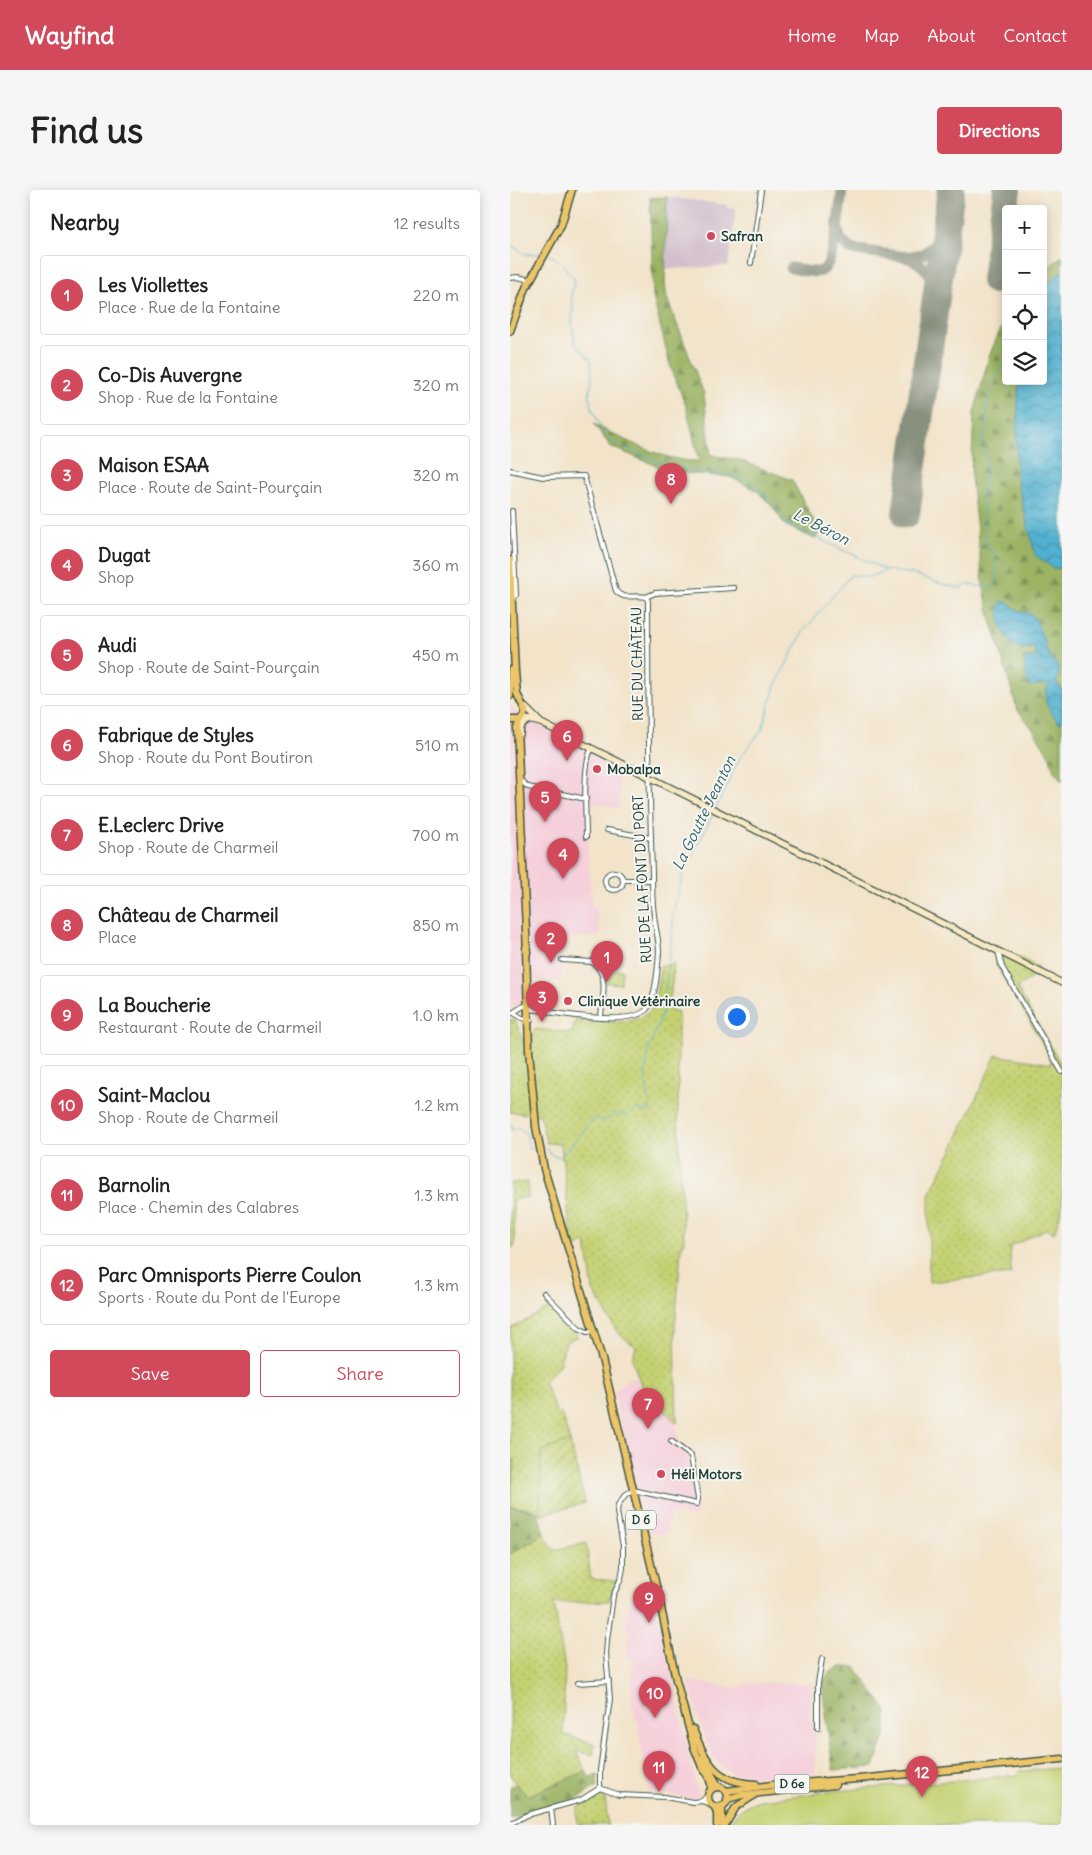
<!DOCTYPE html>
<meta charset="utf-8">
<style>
:root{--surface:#fff;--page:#f6f6f6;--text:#222;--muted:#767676;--line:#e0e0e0;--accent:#d1495b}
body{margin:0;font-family:Delius,sans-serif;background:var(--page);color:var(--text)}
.controls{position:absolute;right:15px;top:15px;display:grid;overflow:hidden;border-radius:5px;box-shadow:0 2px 12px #0003}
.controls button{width:45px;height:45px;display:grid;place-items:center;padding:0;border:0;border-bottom:1px solid var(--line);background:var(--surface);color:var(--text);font:25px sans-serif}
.you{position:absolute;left:226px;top:826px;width:18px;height:18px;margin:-12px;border:4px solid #fff;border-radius:50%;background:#1a73e8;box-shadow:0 0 0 8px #1a73e833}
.badge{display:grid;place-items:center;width:32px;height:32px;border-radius:50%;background:var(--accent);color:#fff;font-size:16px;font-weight:700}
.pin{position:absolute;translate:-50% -41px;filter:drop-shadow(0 1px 2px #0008)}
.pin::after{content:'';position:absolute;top:26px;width:18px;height:15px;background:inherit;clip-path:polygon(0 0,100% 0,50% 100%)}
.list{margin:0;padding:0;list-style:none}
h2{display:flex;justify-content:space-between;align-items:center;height:65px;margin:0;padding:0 20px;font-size:21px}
h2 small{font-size:16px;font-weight:400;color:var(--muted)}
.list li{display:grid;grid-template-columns:32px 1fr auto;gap:15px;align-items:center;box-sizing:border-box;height:80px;margin:0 10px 10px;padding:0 10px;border:1px solid var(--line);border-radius:5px}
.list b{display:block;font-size:19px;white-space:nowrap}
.list p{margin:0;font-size:16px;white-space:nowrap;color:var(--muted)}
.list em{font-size:16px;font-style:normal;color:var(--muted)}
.actions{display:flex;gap:10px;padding:15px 20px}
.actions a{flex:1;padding:11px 0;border:1px solid var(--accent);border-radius:5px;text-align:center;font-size:18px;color:var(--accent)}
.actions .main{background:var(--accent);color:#fff}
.icon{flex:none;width:28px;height:28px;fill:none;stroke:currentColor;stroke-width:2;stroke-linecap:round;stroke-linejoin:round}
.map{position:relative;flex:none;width:552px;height:1635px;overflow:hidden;border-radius:5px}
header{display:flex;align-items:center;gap:30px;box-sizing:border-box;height:70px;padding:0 25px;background:var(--accent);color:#fff}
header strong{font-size:24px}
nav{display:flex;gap:28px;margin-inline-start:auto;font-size:18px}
.intro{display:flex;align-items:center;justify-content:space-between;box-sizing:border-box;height:120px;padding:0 30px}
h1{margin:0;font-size:35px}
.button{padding:12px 22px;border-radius:5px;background:var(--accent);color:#fff;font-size:18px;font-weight:700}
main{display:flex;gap:30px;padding:0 30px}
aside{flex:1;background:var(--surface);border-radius:5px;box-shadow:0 2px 12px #0003}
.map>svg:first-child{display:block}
</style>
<header>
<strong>Wayfind</strong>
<nav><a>Home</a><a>Map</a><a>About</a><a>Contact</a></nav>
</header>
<div class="intro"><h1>Find us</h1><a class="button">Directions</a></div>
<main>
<aside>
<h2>Nearby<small>12 results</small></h2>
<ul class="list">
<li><span class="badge">1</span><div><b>Les Viollettes</b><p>Place · Rue de la Fontaine</p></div><em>220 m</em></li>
<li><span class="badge">2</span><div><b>Co-Dis Auvergne</b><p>Shop · Rue de la Fontaine</p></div><em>320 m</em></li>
<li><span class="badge">3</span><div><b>Maison ESAA</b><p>Place · Route de Saint-Pourçain</p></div><em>320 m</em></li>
<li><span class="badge">4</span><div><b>Dugat</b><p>Shop</p></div><em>360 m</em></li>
<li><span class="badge">5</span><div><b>Audi</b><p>Shop · Route de Saint-Pourçain</p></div><em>450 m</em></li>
<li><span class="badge">6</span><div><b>Fabrique de Styles</b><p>Shop · Route du Pont Boutiron</p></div><em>510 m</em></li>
<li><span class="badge">7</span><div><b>E.Leclerc Drive</b><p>Shop · Route de Charmeil</p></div><em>700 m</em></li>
<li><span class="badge">8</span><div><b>Château de Charmeil</b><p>Place</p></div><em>850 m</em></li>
<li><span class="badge">9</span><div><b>La Boucherie</b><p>Restaurant · Route de Charmeil</p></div><em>1.0 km</em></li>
<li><span class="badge">10</span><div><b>Saint-Maclou</b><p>Shop · Route de Charmeil</p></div><em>1.2 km</em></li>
<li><span class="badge">11</span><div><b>Barnolin</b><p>Place · Chemin des Calabres</p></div><em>1.3 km</em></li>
<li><span class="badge">12</span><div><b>Parc Omnisports Pierre Coulon</b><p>Sports · Route du Pont de l'Europe</p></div><em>1.3 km</em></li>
</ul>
<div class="actions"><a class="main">Save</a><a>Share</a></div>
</aside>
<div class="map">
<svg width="552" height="1635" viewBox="0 0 552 1635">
<defs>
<pattern id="grass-dots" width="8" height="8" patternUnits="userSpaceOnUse" patternTransform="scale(1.25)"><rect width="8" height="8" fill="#c4d172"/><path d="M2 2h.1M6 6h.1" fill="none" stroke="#a8b463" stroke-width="1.8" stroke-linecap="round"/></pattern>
<pattern id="forest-firs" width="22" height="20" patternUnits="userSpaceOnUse" patternTransform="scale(1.25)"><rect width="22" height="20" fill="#9bb364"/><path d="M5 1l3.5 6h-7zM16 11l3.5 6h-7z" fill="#7e9353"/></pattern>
<pattern id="garden-furrows" width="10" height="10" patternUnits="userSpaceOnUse" patternTransform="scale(1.25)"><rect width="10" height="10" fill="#c4d172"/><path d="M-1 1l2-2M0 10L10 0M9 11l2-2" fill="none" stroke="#a8b463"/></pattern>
<pattern id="water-waves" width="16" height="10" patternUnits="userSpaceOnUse" patternTransform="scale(1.25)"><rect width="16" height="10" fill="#51b1d0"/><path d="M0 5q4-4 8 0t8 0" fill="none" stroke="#4391aa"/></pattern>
</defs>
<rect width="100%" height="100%" fill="#f6f6f2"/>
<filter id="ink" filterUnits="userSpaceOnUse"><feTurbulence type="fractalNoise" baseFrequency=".02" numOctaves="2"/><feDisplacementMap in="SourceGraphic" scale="10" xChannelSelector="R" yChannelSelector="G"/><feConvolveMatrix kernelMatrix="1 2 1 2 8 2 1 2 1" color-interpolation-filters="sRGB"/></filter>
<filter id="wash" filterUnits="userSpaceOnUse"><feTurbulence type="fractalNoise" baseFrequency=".0096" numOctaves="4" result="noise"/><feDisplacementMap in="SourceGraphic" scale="20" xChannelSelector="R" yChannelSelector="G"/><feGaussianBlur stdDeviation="1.12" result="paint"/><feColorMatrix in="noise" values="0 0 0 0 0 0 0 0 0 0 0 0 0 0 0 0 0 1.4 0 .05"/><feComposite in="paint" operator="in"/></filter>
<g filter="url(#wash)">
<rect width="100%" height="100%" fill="#f2e3c9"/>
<g fill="#f5cfda">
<polygon points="0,513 4,521 109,574 109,618 79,612 78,664 82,717 87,717 90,746 46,749 52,765 50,792 24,790 24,805 0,820"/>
<polygon points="126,1187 130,1198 165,1231 170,1254 177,1267 185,1309 185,1328 161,1322 156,1345 137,1341 103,1202 120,1188"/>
<polygon points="121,1407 131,1409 144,1407 189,1607 182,1608 139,1602 128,1533 121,1514 123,1469 117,1467 119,1441 115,1436"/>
<polygon points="178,1491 227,1498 238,1493 303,1493 299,1503 300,1533 305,1533 305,1585 235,1587 221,1583 213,1577 204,1568 198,1558"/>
</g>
<polygon fill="#d1bdcb" points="157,7 217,15 217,18 226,19 218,76 156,79"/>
<g fill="url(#grass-dots)" stroke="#728753">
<polygon points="496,761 528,777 524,786 507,798 552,876 552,1017 544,1043 536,1039 500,1057 501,1084 419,1092 419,1004 442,960 486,865 541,874 540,866 486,775 485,765"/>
<path d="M164 774 159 820 168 822V925L174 1052 171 1058 165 1139 167 1233 132 1198 122 1169 126 1157 107 1142 83 1100 76 1053 62 1058 51 954 36 953 30 925 0 922V829L5 830 13 851 26 839 62 843 65 830C84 831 133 838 142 817 147 805 148 789 151 776Z"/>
<polygon points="94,779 112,780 111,794 96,793 96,785"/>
<polygon points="18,992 18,1007 3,1009 5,1056 0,1059 0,993"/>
<polygon points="41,1117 68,1146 56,1152 49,1175 34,1192 47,1224 51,1223 60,1251 31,1261 30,1325 23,1319 0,1316 5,1270 0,1271 0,1139"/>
<polygon points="34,1344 44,1360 76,1353 81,1389 107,1391 99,1411 44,1413 55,1478 53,1544 85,1554 83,1565 66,1561 76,1581 17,1606 6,1594 0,1584 0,1364"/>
<polygon points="88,1607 95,1607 98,1635 68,1635 67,1618"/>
</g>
<g fill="url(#forest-firs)" stroke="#5d784c">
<path d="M157 7 155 93 157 108 194 204 201 265 229 270 282 290 310 342 305 349 275 335 263 317 246 300 220 287 162 282 101 257 84 234C112 249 158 273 189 271L176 216 160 175 143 107 140 8Z"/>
<polygon points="552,66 552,81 533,98 533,82"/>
<polygon points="496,127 496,191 510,191 508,204 543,378 552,378 552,591 544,581 539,565 522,538 507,519 480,426 473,394 461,287 464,223 479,166"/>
<path d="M5 1269 0 1316C26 1323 27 1313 34 1344L0 1364V1271Z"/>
<polygon points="329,1477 345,1477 377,1521 375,1546 364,1577 323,1580 312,1494 319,1483"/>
<polygon points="76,1581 79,1587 88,1585 87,1596 67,1609 0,1628 0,1597 6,1594 18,1606"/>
</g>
<polygon fill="url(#garden-furrows)" stroke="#728753" points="60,1251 75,1313 30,1325 31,1261"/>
<path fill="#c4d172" stroke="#728753" d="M552 1578V1635H219C225 1622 236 1614 250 1610L326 1601 508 1585 510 1581Z"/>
<g fill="url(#water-waves)" stroke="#387782">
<polygon points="552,81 552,378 543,378 525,365 506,286 508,204 510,191 533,191 533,98"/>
<path d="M491 412H498L507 420 522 425 526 430 540 467 546 473 549 480 547 492 552 501V532H548C538 517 531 512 539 494L519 496 515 481 514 469 526 466 525 458 509 459C493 447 486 432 491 412Z"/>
</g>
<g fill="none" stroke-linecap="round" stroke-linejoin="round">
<g stroke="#51b1d0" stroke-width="1">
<polyline points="0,54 15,64 32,64"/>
<path d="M38 65C50 67 55 80 64 88V94L61 105 63 118 62 134 65 153 81 170 82 187 79 206 83 220 93 242 103 252 158 276 201 284H219L237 291 250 300 266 316 275 333 376 380 403 384 435 395 451 398 457 394C465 397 473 396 482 397L488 391 485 375V363L480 360 475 350 473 323 472 302 476 285V272L471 252 477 234 476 227 480 198 483 190 493 176 496 169"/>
<polyline points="496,157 494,159 496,165"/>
<polyline points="206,618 229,569 252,540 265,496 293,442 341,385 358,387 375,381"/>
<polyline points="0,933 2,934 2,941 8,937 12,941 16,942 19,959 22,960"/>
<polyline points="36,959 38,959 41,965 51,967 84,928 97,931 106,923 115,926 128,919 138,923 140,920 135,885 139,859 153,821 165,714 174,682 204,622"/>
</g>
<g stroke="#88907e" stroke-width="11">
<polyline points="327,37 331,50 340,59 396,67 413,64 426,54 436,35"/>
<path d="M396 67C415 73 423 86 426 104"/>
<path d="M281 78C289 79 303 84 311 81 325 76 330 15 332 0"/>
</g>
<g stroke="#88907e" stroke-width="28">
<polyline points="485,90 497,0"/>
<polyline points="396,324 441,0"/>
</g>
</g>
</g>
<g filter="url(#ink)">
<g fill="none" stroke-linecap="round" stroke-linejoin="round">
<defs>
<g id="minor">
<polyline points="241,73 251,0"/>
<polyline points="0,88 8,87 20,90"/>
<path d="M0 280 33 287 74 286 106 401C114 411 125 404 136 407L138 411C138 502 139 593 142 683 142 697 142 711 144 725 145 737 149 749 149 762 148 777 146 810 136 820 119 837 44 823 21 819L17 815C9 817 6 822 0 824"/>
<polyline points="2,321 6,405 2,409"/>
<polyline points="136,407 145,403 224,398"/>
<polyline points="10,590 18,597 76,609"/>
<polyline points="97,640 141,648"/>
<path d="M76 647C76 627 72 573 82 558"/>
<circle cx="104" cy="691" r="9"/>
<polyline points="114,690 142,690"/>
<polyline points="488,761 492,777 552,882"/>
<polyline points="52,770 82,772 85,769 100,764"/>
<path d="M82 772C100 784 92 809 91 827"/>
<polyline points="4,823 12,828 21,830"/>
<polyline points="34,1103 69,1138 77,1142 84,1141"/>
<polyline points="68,1493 99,1491"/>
<polyline points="308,1538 308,1493 312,1469"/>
<polyline points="90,1598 90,1580 100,1509 96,1464 97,1450 103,1406 111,1388 113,1378 113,1356 107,1322 108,1315 115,1305 123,1300 187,1314 188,1309 181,1266 161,1251"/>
<polyline points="90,1598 109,1605 155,1607 183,1612 192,1611 200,1614"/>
<polyline points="192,1611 198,1605"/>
<polyline points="41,1618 43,1635"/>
<polyline points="0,1634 17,1625 71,1610 90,1598"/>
</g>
<g id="secondary">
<polyline points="15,517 30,532"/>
<polyline points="12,528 31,533 552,793"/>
<path d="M10 544C10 536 13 533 21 530"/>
</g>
<g id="primary">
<polyline points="0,141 16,98 51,35 62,0"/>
<polyline points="0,370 5,482 7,504 15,520 14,526 10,530 0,530"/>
<polyline points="0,506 1,480"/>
<polyline points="10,530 7,538 17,763"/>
<polyline points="16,758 19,861 26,937 34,979 92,1169 149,1408 166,1490 184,1557 192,1577 198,1585 201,1594 201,1599"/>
<path d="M183 1539C196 1572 206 1593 246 1594"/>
<polyline points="192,1568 209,1597"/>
<circle cx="208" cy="1607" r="10"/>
<polyline points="216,1601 262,1595 348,1589 552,1569"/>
<polyline points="217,1609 232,1605 325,1595"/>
<polyline points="205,1617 207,1623 207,1635"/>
<polyline points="212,1635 212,1616"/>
<polyline points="215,1635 226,1617 243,1606"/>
</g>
</defs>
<use href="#minor" stroke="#3f564a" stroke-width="6"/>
<use href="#secondary" stroke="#3f564a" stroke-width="8"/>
<use href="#primary" stroke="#3f564a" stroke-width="9"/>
<use href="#minor" stroke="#fff" stroke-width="4"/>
<use href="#secondary" stroke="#f8e8c3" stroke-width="5.5"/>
<use href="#primary" stroke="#edc569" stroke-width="6"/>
</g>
</g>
<g fill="#d1495b" stroke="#f6f6f2" stroke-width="2">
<circle cx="201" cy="46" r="5"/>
<circle cx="87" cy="579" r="5"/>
<circle cx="58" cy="811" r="5"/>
<circle cx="151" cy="1284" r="5"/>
</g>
<g text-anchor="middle" stroke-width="4" stroke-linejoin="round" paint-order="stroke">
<g fill="#f6f6f2" stroke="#60746d" stroke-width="1">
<rect x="116" y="1320.5" width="30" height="19" rx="4"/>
<rect x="264.5" y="1584.5" width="35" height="19" rx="4"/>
</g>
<g font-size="12" font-weight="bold" fill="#1f3d34">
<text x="131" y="1334">D 6</text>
<text x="282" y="1598">D 6e</text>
</g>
<g font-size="14" font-weight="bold" fill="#1f3d34" stroke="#f6f6f2" text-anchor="start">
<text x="211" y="51">Safran</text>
<text x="97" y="584">Mobalpa</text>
<text x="68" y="816">Clinique Vétérinaire</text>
<text x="161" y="1289">Héli Motors</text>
</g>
<g font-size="14" fill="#1f3d34" stroke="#f6f6f2">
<text transform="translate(127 474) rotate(-91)" y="5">RUE DU CHÂTEAU</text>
<text transform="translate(132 689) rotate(-93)" y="5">RUE DE LA FONT DU PORT</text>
</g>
<g font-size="15" font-style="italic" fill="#2e6063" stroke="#f6f6f2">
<text transform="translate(311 337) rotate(27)" y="5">Le Béron</text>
<text transform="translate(194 623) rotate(-64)" y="5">La Goutte Jeanton</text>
</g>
</g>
</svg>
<div class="controls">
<button>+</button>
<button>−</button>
<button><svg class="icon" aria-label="locate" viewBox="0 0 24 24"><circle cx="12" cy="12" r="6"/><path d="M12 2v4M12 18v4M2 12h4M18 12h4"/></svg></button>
<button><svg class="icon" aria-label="layers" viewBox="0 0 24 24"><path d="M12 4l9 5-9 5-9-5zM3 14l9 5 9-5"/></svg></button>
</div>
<div class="you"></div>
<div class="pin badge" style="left:97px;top:792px">1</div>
<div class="pin badge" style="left:41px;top:773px">2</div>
<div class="pin badge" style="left:32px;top:832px">3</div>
<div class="pin badge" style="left:53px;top:689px">4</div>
<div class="pin badge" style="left:35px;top:632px">5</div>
<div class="pin badge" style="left:57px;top:571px">6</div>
<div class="pin badge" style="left:138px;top:1239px">7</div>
<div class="pin badge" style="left:161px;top:314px">8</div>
<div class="pin badge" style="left:139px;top:1433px">9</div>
<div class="pin badge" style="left:145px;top:1528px">10</div>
<div class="pin badge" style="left:149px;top:1602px">11</div>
<div class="pin badge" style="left:412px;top:1607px">12</div>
</div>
</main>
